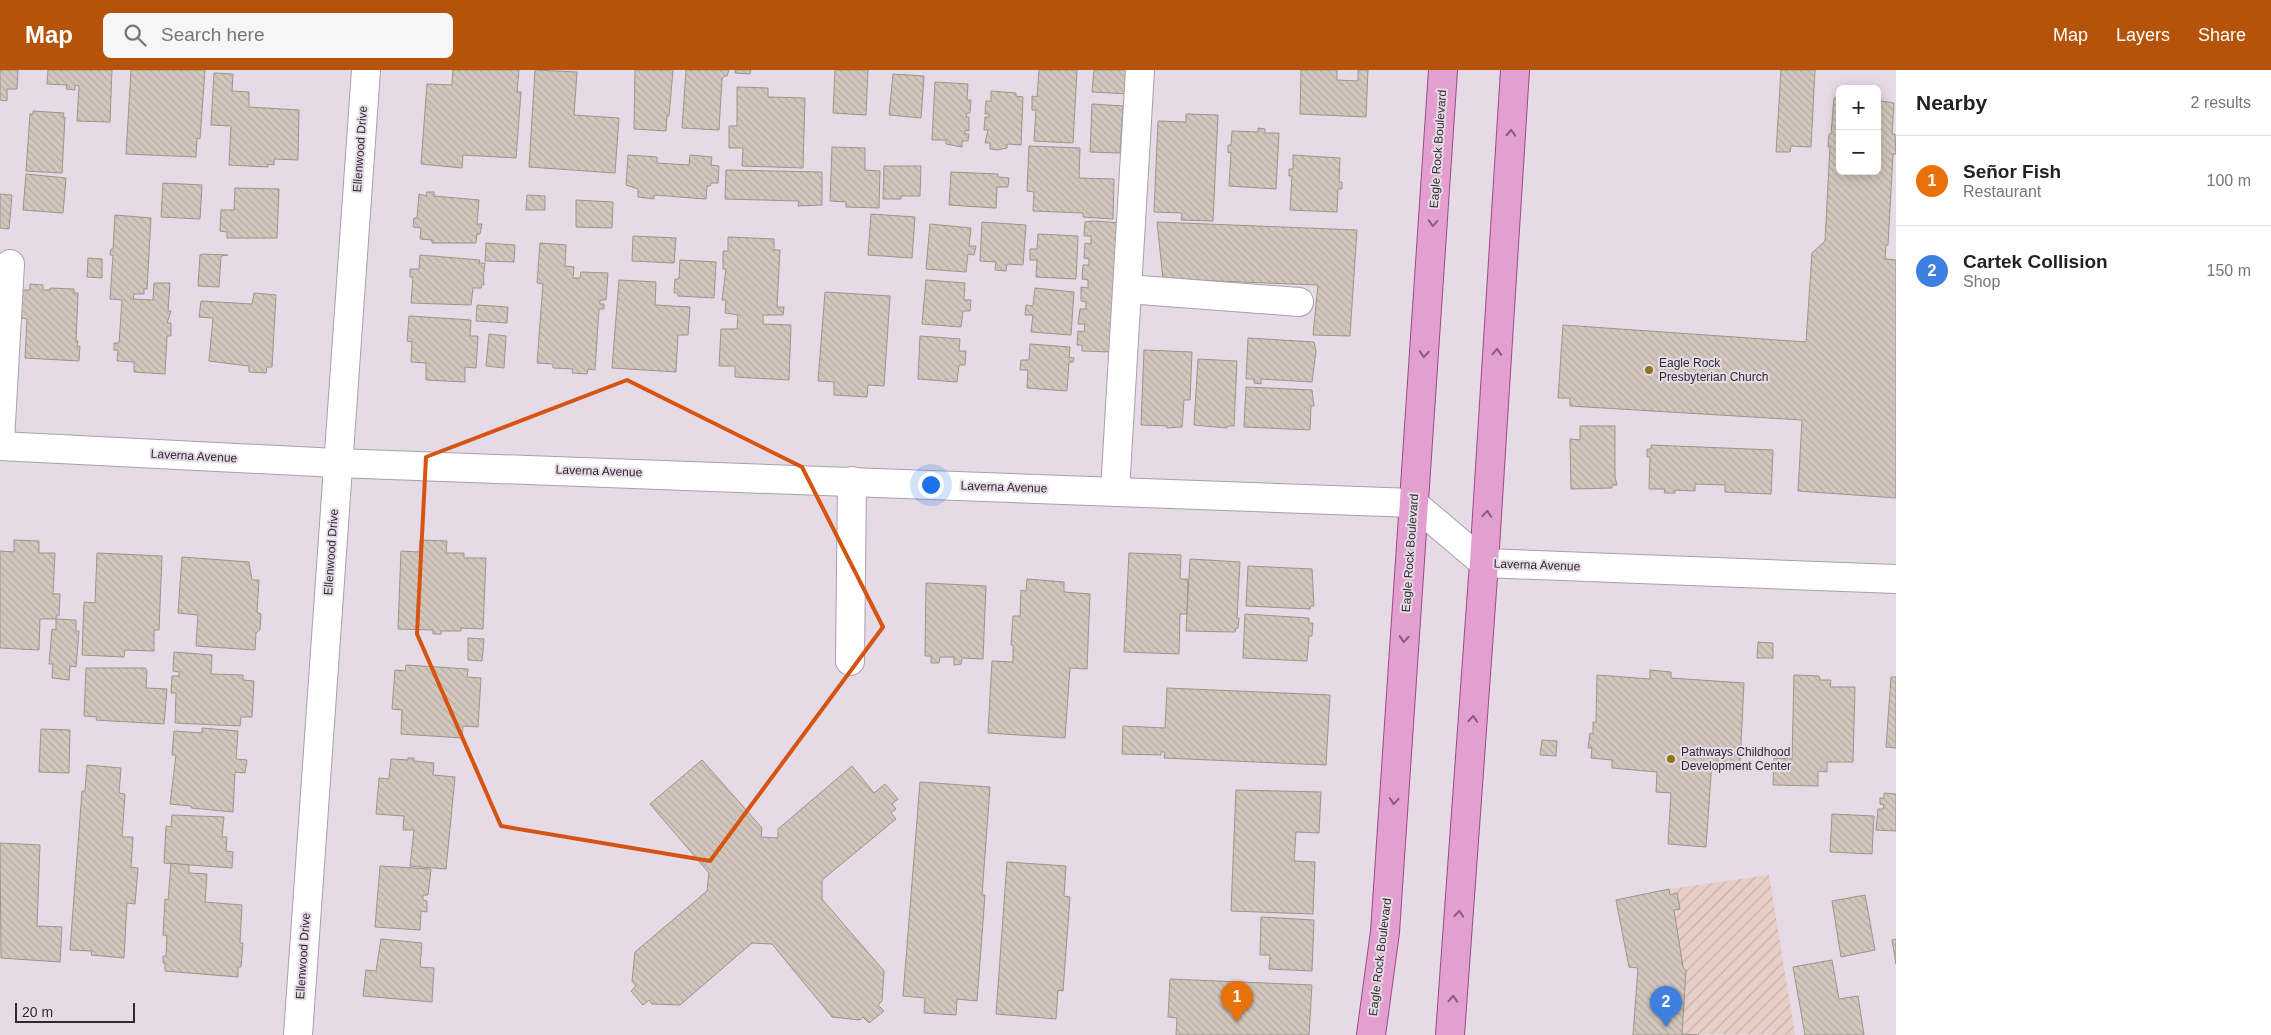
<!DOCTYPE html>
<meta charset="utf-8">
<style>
:root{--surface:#fff;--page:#f6f6f6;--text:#222;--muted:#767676;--line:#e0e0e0;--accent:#b45309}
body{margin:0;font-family:Arial,sans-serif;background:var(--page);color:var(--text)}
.controls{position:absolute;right:15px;top:15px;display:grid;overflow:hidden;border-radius:8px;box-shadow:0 2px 12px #0003}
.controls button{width:45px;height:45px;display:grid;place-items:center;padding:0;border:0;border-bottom:1px solid var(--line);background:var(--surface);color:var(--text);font:25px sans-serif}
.scale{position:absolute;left:15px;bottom:12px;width:120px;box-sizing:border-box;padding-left:5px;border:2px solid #2f2b2f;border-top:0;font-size:14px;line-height:18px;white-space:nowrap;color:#2f2b2f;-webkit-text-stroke:4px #e5dae6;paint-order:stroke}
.you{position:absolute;left:930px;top:414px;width:18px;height:18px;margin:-12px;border:4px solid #fff;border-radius:50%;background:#1a73e8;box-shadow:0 0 0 8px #1a73e833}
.badge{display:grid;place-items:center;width:32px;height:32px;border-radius:50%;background:var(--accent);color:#fff;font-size:16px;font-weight:700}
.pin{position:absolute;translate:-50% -41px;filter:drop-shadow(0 1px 2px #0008)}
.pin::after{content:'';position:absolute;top:26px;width:18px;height:15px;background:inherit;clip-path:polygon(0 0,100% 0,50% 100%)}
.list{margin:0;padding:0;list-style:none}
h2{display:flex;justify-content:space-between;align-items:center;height:65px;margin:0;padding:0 20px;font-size:21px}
h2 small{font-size:16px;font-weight:400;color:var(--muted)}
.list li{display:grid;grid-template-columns:32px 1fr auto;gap:15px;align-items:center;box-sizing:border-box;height:90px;padding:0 20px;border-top:1px solid var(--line)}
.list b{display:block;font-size:19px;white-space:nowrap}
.list p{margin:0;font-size:16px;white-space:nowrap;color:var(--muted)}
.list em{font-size:16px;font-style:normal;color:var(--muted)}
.icon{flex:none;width:28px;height:28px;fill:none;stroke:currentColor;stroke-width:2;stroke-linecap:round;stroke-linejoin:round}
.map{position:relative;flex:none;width:1896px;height:965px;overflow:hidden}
header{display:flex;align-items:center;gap:30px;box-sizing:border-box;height:70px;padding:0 25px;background:var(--accent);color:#fff}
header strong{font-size:24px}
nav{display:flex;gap:28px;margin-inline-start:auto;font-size:18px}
.search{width:350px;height:45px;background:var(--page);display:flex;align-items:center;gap:12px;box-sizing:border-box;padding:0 18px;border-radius:8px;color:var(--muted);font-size:19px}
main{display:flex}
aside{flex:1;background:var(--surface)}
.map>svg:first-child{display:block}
</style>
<header>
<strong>Map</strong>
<div class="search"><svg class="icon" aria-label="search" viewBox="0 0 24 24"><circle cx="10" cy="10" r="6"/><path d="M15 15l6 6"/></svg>Search here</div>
<nav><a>Map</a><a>Layers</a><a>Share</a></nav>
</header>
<main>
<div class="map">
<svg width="1896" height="965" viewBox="0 0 1896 965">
<defs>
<pattern id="industrial-furrows" width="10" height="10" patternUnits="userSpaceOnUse" patternTransform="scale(1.25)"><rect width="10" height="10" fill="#e7cec6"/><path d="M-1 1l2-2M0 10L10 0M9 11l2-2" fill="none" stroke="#c6b1aa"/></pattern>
<pattern id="building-back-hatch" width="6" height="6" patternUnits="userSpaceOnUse" patternTransform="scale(1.25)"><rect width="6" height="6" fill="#d2c7bc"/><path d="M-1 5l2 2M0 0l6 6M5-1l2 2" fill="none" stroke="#b5aba2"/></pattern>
</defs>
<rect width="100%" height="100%" fill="#e5dae6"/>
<polygon fill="url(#industrial-furrows)" points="1769,805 1795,965 1682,964 1686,901 1683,897 1674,840 1680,839 1677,824 1670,825 1669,819"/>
<g fill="url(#building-back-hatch)" stroke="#9e948a">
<polygon points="0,0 18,0 17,19 7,19 7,31 0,30"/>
<polygon points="48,0 112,0 110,52 77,51 79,16 75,15 75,20 66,19 67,15 47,14"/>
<polygon points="131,0 205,0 200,69 197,68 196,87 126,84"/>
<polygon points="453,0 519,0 517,22 521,22 516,88 463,85 462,98 421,94 427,14 452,15"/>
<polygon points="535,0 577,2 574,45 619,48 615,103 529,97"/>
<polygon points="635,0 673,0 669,46 667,46 666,61 634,59"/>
<polygon points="686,0 729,0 727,6 724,6 722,9 719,60 682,58"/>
<polygon points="735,0 751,0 750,4 735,3"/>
<polygon points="835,0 868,0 866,45 833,43"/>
<polygon points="1039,0 1077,0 1073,73 1034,71 1036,40 1032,40 1032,26 1037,27"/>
<polygon points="1094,0 1132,0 1130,24 1092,22"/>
<polygon points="1301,0 1337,0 1337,10 1358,11 1358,0 1368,0 1366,47 1300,44"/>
<polygon points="1781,0 1815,0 1811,77 1791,76 1790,82 1776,82"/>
<polygon points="214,3 233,4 232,21 249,22 249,37 299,40 298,90 274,89 274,95 268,94 268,97 229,95 231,56 211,55"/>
<polygon points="893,4 924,6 921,48 889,45"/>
<polygon points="935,12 968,14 967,30 971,30 970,43 967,43 966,47 969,47 969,61 965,60 965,64 969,64 968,71 962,71 962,77 946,74 946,70 932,70"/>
<polygon points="737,17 768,18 768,27 805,28 803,98 742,96 743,78 729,78 729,56 737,56"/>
<polygon points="991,21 1016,23 1016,26 1023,27 1021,75 1007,74 1007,78 997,80 990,79 990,73 985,73 988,60 984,60 985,47 989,47 989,44 985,44 986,31 991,31"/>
<polygon points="1834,28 1840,29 1840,101 1877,101 1877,28 1881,29 1881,31 1894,33 1892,64 1895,64 1896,84 1893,84 1888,175 1886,175 1885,189 1896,190 1896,428 1798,421 1802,350 1570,336 1570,328 1558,328 1563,255 1806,272 1812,183 1825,171 1830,77 1828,77 1829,64 1831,64"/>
<polygon points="1092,34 1123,36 1120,83 1090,82"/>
<polygon points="33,41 64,43 63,47 65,47 62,103 26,101 30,44 33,44"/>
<polygon points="1186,44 1218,45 1213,151 1181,150 1182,143 1154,142 1158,51 1186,52"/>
<polygon points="1258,58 1265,59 1265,63 1279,63 1276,119 1229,116 1231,82 1228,83 1228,75 1231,75 1232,61 1258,62"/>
<polygon points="1029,76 1080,78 1079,108 1114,109 1113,149 1083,147 1083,143 1033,141 1034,122 1027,121"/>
<polygon points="832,77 865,78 865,100 880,101 879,138 846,137 846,132 830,131"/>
<polygon points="628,85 657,87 657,93 689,95 690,85 712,87 711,95 719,96 718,113 711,113 710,116 707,116 706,129 654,125 654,129 638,127 638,119 626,115"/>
<polygon points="1293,85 1340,88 1339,112 1342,112 1342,119 1338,119 1337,142 1290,140 1292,106 1289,106 1289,99 1293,99"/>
<polygon points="884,96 921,96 920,126 901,126 901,129 883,129"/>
<polygon points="726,100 822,102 822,135 798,136 799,131 725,129"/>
<polygon points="951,102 998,104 998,107 1009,108 1008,117 997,117 996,138 949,135"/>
<polygon points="26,104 66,108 63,143 23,140"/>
<polygon points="163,113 202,115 200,149 161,147"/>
<polygon points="235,118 279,119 277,168 227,168 227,162 220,161 221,140 234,140"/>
<polygon points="427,122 434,122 434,126 479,130 477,154 482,154 480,164 477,164 476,173 432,173 432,170 420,169 421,158 413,157 414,148 417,148 419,124 426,126"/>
<polygon points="0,124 12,125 9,159 0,158"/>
<polygon points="527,125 545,126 545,140 526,140"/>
<polygon points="576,130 613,132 612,158 576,157"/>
<polygon points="871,144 915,147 912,188 868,185"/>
<polygon points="115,145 151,148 147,219 144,219 144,224 134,224 133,229 153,230 154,213 170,213 168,241 171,241 167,253 171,253 171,266 167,266 165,304 134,302 134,292 117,291 118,280 114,280 114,273 119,273 122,230 110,229 113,185 110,185 111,179 113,179"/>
<polygon points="1093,151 1121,153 1111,282 1082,281 1082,275 1077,275 1078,261 1084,262 1085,254 1078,254 1080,239 1086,239 1086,232 1081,231 1081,217 1088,218 1088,210 1082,209 1083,195 1089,195 1089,189 1084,188 1085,173 1091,174 1091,166 1084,166 1085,152"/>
<polygon points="982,152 1026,155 1023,195 1007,194 1006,201 995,200 996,192 980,191"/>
<polygon points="1157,152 1357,160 1350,266 1313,265 1318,215 1163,209"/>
<polygon points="930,154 971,158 969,176 976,176 974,185 968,184 966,202 926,199"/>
<polygon points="1038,164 1078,166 1076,209 1036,207 1037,190 1030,190 1030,179 1037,179"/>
<polygon points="633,166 676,168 674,193 632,191"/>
<polygon points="728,167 774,169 774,180 780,180 777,237 784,237 783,245 763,245 763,254 791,255 789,310 735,307 735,296 719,296 721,259 737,259 738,245 725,243 726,230 722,230 726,199 723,199 723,181 728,181"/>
<polygon points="486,173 515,175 514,192 485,191"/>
<polygon points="540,173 566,175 565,196 574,197 573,208 580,208 581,202 608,203 606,230 600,230 600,234 604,234 604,239 599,239 595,300 588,299 587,304 572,303 573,299 553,298 553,294 537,293 543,214 537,213"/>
<polygon points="203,184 228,185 221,186 219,217 198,216 200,185"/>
<polygon points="420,185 480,190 479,193 485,193 484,202 483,202 484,215 482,214 481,218 473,218 471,235 411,233 413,207 410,207 410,199 419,199"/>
<polygon points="88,188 102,189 102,208 87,207"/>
<polygon points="680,190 716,192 714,228 678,226 678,223 674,223 675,209 679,209"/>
<polygon points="619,210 656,212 655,235 690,237 688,265 678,265 676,302 612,298"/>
<polygon points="926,210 965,213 964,230 971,230 970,241 963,241 961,257 922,254"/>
<polygon points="30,214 43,215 43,220 50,220 50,218 74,219 74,223 78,223 76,271 78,271 77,277 80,276 79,291 25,288 27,249 21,248 22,220 30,220"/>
<polygon points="1035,218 1074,222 1071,265 1031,262 1033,245 1025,245 1026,235 1033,236"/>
<polygon points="825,222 890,226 884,316 868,315 867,327 834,325 834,312 818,311"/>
<polygon points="254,223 276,225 272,297 267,297 266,303 249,302 249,296 209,291 213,248 199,247 201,231 252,234"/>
<polygon points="477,235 508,237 507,253 476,251"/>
<polygon points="409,246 471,250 470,266 478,266 476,298 465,297 465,312 426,310 426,293 411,292 412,272 407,271"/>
<polygon points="489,264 506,266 504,298 486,296"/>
<polygon points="920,266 960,269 959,281 966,281 965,295 959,295 957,312 918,309"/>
<polygon points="1248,268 1314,272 1316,281 1312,312 1261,309 1261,314 1254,313 1254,309 1246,309"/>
<polygon points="1030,274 1070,277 1069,287 1074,288 1073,292 1069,292 1067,321 1027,318 1028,300 1020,300 1021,290 1029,290"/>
<polygon points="1144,280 1192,282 1190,330 1184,330 1182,357 1167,358 1167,356 1141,355"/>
<polygon points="1198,289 1237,291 1234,356 1228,356 1227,358 1194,355"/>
<polygon points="1246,317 1312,320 1314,336 1311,336 1310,360 1244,357"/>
<polygon points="1580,356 1615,356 1615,407 1617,415 1612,415 1612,418 1571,419 1570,369 1580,370"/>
<polygon points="1651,375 1773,380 1771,424 1725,422 1725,415 1695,414 1695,421 1675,420 1675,423 1664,423 1665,419 1649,419 1650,387 1647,387 1647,379 1651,379"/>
<polygon points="14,470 39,471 39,483 55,483 53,524 60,524 59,546 56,546 56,549 40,549 39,580 0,578 0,481 14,482"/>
<polygon points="420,470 447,471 446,483 464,483 464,488 486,488 483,559 461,558 461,561 441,561 441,564 433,564 433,560 398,559 401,481 419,482"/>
<polygon points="97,483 162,486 159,560 154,560 154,581 125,580 124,587 82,585 84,532 95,533"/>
<polygon points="1129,483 1181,485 1180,509 1188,509 1187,544 1180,544 1179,584 1124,582"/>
<polygon points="182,487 249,492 252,510 259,510 257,542 261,544 260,560 256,563 255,580 196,576 198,545 178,543"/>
<polygon points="1190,489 1240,492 1237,548 1239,548 1238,558 1236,558 1235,562 1186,561"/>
<polygon points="1248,496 1312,499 1314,536 1311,536 1310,539 1246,536"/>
<polygon points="1027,509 1064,512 1064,522 1090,524 1087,599 1070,598 1065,668 988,663 992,591 1013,592 1013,575 1011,575 1013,546 1020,546 1021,520 1026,521"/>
<polygon points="926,513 986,516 983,589 962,588 961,594 954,595 954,587 940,587 939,593 931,593 931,586 925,586"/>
<polygon points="1245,544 1309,548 1309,553 1313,553 1312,566 1309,566 1307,591 1243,588"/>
<polygon points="56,549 76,550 76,561 79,561 76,597 70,596 69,610 52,608 53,594 49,594 52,559 56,560"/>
<polygon points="468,568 484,569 482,591 468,590"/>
<polygon points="1758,572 1773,573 1773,588 1757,588"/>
<polygon points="174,582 212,585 211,604 243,605 243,610 254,611 252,647 241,647 240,656 175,653 176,623 171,623 172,606 179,606 179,602 173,601"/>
<polygon points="406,595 468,599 467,607 481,608 478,657 463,656 462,668 401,664 402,640 392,639 395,600 405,601"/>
<polygon points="86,598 145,598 147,601 146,618 167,619 164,654 96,650 97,647 84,646"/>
<polygon points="1650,600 1671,602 1671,608 1744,613 1740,693 1712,691 1706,777 1668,774 1671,723 1656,722 1657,702 1612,698 1612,690 1591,688 1592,678 1588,678 1590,663 1593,664 1593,652 1596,652 1597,605 1650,609"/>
<polygon points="1794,605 1819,606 1820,610 1831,610 1830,617 1855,617 1853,692 1827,692 1827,702 1818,701 1818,716 1773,715 1774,688 1792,689"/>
<polygon points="1891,607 1896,607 1896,678 1886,677"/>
<polygon points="1167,618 1330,625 1326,695 1164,688 1165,682 1161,682 1161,685 1122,684 1123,656 1165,658"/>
<polygon points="202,658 238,661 236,689 247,690 245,703 235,702 233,742 191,738 191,736 170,734 176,685 172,685 174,661 202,663"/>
<polygon points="41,659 70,660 69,703 39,702"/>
<polygon points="1542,670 1557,671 1556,686 1540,685"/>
<polygon points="408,688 414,688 414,691 434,693 433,705 455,707 446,799 410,796 414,760 403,760 404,746 376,744 379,708 389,709 391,689 408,690"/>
<polygon points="702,690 762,758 761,767 778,768 778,759 852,696 874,723 885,714 898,729 892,734 896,739 891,743 896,749 822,810 822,829 884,901 882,931 878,935 884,941 869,953 863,947 860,950 832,947 772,874 752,873 680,935 652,934 649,930 643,935 631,921 636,916 632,911 635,882 707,821 709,803 650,734"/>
<polygon points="87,695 121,698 119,723 125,724 122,767 133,767 131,797 138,798 135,834 127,833 124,888 91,885 92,881 70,880 82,721 85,721"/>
<polygon points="920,712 990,717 982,825 985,825 977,931 957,929 956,945 924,943 925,928 903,926"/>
<polygon points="1236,720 1321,722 1319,763 1296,762 1294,791 1315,792 1313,844 1231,841"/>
<polygon points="1884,723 1896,724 1896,761 1876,760 1878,739 1883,739 1884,735 1880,734 1880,728 1884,728"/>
<polygon points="1832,744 1874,746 1872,784 1830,782"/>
<polygon points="172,745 224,747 222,767 227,767 226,781 233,782 232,798 164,793 166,756 171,757"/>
<polygon points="0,773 40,775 37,856 62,857 60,892 1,888"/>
<polygon points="1007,792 1066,796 1064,826 1070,827 1063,921 1058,920 1056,949 996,944"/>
<polygon points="171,793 189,795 189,803 207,804 205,832 242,835 240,873 243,873 241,897 238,897 238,907 165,901 165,893 163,893 163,886 166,886 167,866 163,865 165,829 168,830"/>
<polygon points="380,796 431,799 428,825 423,825 423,830 427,831 427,842 421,841 420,860 375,857"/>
<polygon points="1669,819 1670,825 1677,823 1680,839 1674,840 1683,897 1686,901 1682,964 1699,965 1633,965 1638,898 1629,897 1616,830"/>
<polygon points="1865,825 1875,880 1841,887 1832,831"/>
<polygon points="1261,847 1314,850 1312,901 1269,899 1270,885 1260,885"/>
<polygon points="381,869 422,873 420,897 434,898 432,932 363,926 366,900 376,901"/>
<polygon points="1896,869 1896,894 1892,870"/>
<polygon points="1832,890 1839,929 1858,926 1864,965 1805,965 1793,897"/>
<polygon points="1170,909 1312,915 1309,965 1176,965 1177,948 1168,947"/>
</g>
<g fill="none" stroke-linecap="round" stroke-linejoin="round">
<defs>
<g id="minor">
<polyline points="1127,219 1299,232"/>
<polyline points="0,370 10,194"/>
<polyline points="0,376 337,393 1413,433 1484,493 1896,509"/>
<polyline points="1115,421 1140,0"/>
<polyline points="850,591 852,411"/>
<polyline points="298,965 366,0"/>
</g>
<g id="major">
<polyline points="1371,965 1385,862 1443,0"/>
<polyline points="1450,965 1484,493 1515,0"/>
</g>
</defs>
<use href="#minor" stroke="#aaa0aa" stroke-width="30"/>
<use href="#major" stroke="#984d84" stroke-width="30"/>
<use href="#minor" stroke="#fff" stroke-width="28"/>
<use href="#major" stroke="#e39fd0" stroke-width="28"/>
</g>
<defs><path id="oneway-chevron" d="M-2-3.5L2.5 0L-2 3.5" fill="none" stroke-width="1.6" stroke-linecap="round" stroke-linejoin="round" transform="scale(1.25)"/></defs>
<g stroke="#805f77">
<use href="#oneway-chevron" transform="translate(1511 63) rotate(-87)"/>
<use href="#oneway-chevron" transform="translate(1433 153) rotate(94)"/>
<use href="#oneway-chevron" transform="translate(1497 282) rotate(-86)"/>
<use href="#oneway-chevron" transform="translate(1424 284) rotate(94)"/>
<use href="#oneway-chevron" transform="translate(1487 444) rotate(-86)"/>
<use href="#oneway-chevron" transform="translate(1404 569) rotate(94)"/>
<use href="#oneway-chevron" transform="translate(1473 649) rotate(-86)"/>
<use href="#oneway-chevron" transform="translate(1394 731) rotate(94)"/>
<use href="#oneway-chevron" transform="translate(1459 844) rotate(-86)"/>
<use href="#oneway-chevron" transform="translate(1453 929) rotate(-86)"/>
</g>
<path fill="none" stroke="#d65410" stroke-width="4" stroke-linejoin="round" d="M627 310 802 397 883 557 710 791 501 756 417 564 426 387Z"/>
<g fill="#907419" stroke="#e5dae6" stroke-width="2">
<circle cx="1649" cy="300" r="5"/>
<circle cx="1671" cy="689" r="5"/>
</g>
<g text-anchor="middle" stroke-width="4" stroke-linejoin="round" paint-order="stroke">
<g font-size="12" fill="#2f2b2f" stroke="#e5dae6">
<text transform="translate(360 79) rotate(-86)" y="4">Ellenwood Drive</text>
<text transform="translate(1438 79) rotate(-86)" y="4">Eagle Rock Boulevard</text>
<text transform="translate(194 386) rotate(3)" y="4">Laverna Avenue</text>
<text transform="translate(599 401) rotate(2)" y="4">Laverna Avenue</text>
<text transform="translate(1004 417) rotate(2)" y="4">Laverna Avenue</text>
<text transform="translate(331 482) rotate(-86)" y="4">Ellenwood Drive</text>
<text transform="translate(1410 483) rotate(-86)" y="4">Eagle Rock Boulevard</text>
<text transform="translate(1537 495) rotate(2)" y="4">Laverna Avenue</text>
<text transform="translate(303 886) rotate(-86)" y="4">Ellenwood Drive</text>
<text transform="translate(1380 887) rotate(-83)" y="4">Eagle Rock Boulevard</text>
</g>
<g font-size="12" fill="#2f2b2f" stroke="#e5dae6" text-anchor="start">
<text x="1659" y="297">Eagle Rock<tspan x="1659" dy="14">Presbyterian Church</tspan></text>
<text x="1681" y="686">Pathways Childhood<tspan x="1681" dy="14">Development Center</tspan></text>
</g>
</g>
</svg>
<div class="controls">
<button>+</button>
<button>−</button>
</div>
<div class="scale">20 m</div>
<div class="you"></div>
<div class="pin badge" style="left:1237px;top:952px;background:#e8710a">1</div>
<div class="pin badge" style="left:1666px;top:957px;background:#3f7fe0">2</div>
</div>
<aside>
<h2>Nearby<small>2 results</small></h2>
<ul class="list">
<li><span class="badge" style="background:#e8710a">1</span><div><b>Señor Fish</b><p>Restaurant</p></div><em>100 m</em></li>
<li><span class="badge" style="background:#3f7fe0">2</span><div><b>Cartek Collision</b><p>Shop</p></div><em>150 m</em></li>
</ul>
</aside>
</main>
